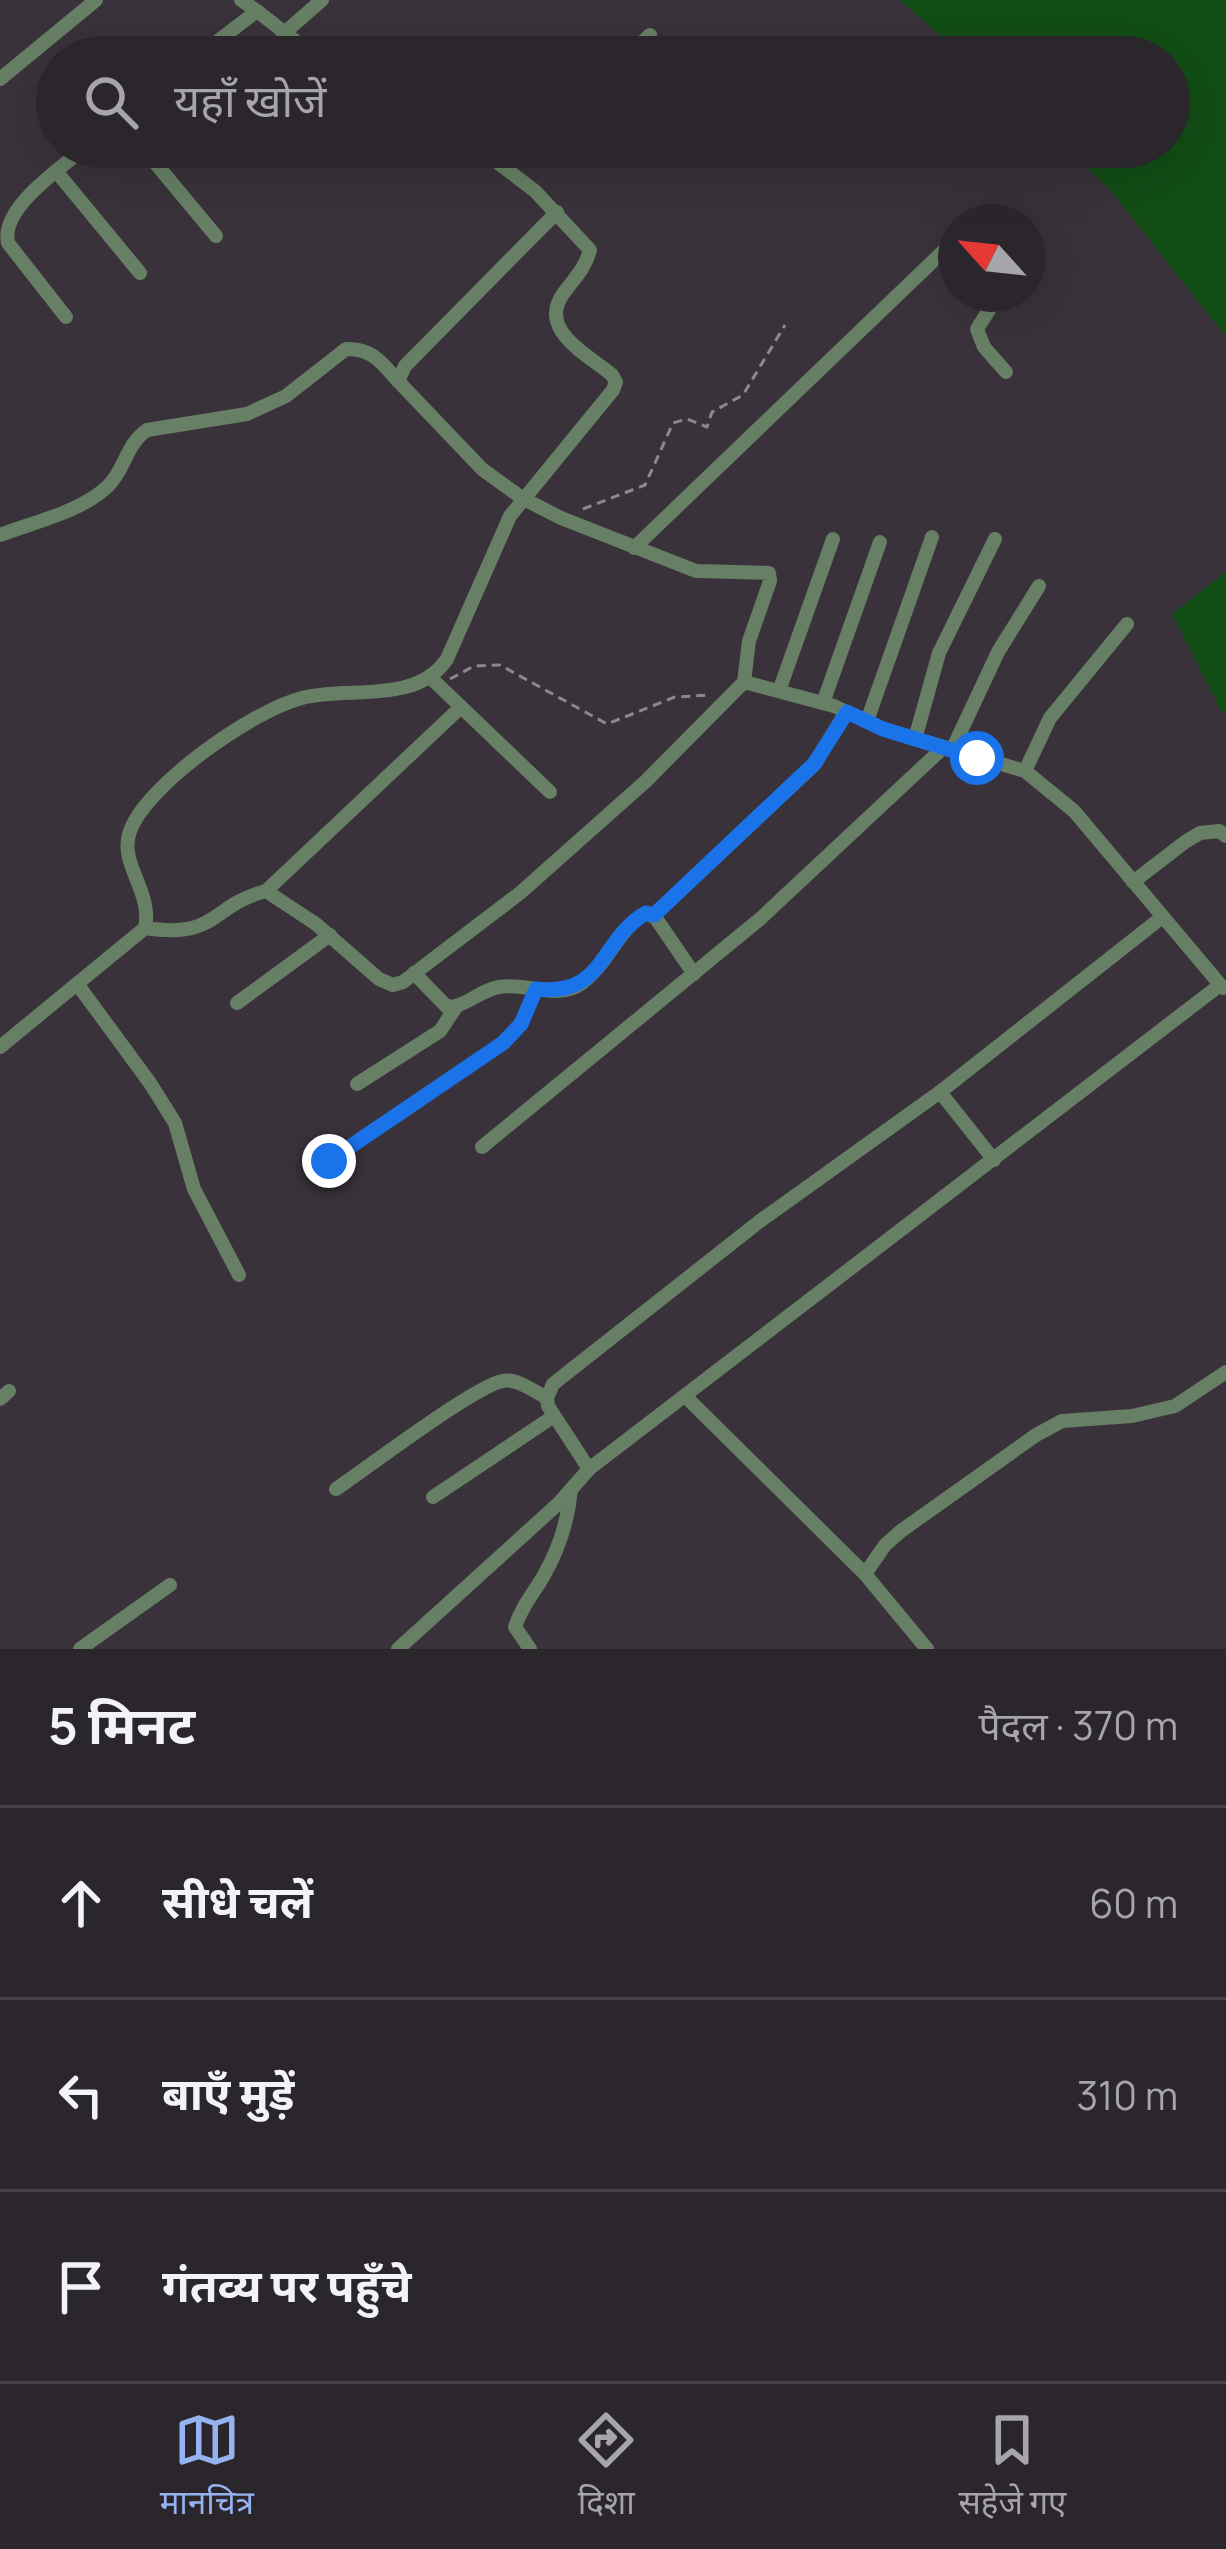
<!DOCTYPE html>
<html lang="hi">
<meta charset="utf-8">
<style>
:root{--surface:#2b262c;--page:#332e34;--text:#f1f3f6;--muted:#a6a5a9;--line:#474348;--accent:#95b2f1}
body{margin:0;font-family:Manrope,"Noto Sans Devanagari",sans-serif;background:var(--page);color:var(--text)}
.compass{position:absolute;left:938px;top:204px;width:108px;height:108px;border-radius:50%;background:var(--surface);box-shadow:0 12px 48px #0002;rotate:297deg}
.stop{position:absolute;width:36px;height:36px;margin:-27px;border:9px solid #1a73e8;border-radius:50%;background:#fff}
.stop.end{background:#1a73e8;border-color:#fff;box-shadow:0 3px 12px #0008}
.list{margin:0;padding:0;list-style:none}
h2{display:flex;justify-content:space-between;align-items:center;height:156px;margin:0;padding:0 48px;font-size:51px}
h2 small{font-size:39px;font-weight:400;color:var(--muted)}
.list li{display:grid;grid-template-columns:78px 1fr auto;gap:36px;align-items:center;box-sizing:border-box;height:192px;padding:0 48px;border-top:3px solid var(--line)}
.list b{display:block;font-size:45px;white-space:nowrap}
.list em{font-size:39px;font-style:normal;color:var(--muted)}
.icon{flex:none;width:66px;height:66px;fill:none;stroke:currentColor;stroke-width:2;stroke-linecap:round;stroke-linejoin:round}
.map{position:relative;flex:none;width:1226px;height:1649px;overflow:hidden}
.search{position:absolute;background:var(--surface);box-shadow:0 12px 48px #0002;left:36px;right:36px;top:36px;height:132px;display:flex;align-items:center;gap:30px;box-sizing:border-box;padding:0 42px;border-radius:66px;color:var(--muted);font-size:45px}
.sheet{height:732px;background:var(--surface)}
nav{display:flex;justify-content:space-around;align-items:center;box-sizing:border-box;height:168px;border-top:3px solid var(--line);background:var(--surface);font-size:33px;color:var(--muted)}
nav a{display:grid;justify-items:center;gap:6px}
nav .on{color:var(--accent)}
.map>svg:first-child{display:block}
</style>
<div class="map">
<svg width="1226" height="1649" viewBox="0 0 1226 1649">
<rect width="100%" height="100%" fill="#39323a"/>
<g fill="#124d15">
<polygon points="900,0 1226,0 1226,337 1107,186 1064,147 1169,147 1169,57 964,57"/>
<polygon points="1226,572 1226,712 1222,713 1172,614"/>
</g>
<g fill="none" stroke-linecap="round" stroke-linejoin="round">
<g stroke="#8d878e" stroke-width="3" stroke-dasharray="9 6" stroke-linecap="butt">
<polyline points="583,509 645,485 673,423 687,419 707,427 712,412 743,395 785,325"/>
<polyline points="450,679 474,666 500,665 607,724 675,697 711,695"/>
</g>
<g stroke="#678065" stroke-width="14">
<polyline points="241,0 257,11"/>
<polyline points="283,34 322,0"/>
<polyline points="197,57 257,11 316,57"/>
<polyline points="626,57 650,35"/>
<polyline points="0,79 96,0"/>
<polyline points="142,147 216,236"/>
<polyline points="505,167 526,147"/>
<polyline points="56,171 140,273"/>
<polyline points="999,294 977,329 984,347 1006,372"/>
<path d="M66 317 8 243C0 208 61 168 86 147"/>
<path d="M0 535C34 522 81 512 108 486 125 470 126 444 147 430L247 414 286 396 346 349C372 348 382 363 398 381"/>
<polyline points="634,548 956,239"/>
<polyline points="432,679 550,792"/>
<polyline points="744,682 834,706 883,729 1025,771 1074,811 1223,988"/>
<polyline points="779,691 833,539"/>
<polyline points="823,703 880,542"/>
<polyline points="867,721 932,537"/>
<polyline points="915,739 939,653 995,539"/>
<polyline points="952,750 998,652 1039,586"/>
<polyline points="1025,771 1050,718 1127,624"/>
<polyline points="1133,882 1185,842 1200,833 1219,831 1226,836"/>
<polyline points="266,891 461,707"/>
<polyline points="654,915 815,764 846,712"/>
<path d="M145 928C219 939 209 906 266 891L316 924 379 979 393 985 403 982 520 893 646 781 744 682 749 641 770 581 769 573 696 571 561 518 522 498 482 469 398 381 405 366 557 212"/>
<path d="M414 973 447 1007C466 1007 480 990 499 987 526 982 557 1001 582 983 608 964 618 929 646 913L655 917 694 974"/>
<polyline points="78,985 150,1083 175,1123 194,1189 239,1275"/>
<polyline points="237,1003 330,935"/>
<path d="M0 1047 145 928C153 891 118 864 130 831 147 784 254 710 302 698 349 686 416 705 447 659L510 516 613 390 616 382 612 375C584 352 535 328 566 290 576 277 586 266 590 250L535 191 477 147"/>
<polyline points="357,1084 440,1031 456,1007"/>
<polyline points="940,1092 994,1160"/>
<polyline points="482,1147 760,919 944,747"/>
<polyline points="329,1161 503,1043 521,1024 536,989"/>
<polyline points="685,1396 865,1574 927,1649"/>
<polyline points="0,1399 9,1391"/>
<polyline points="589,1469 548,1406 547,1398 553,1384 760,1221 940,1092 1161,918"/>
<path d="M336 1489C366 1469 476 1385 503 1381 517 1378 535 1392 547 1398"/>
<polyline points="433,1497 554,1416"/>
<polyline points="865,1574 885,1545 901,1531 1036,1435 1062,1421 1132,1416 1175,1406 1226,1372"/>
<polyline points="80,1649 170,1585"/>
<polyline points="398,1649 559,1503 589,1469 1220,985"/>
<path d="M530 1649 515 1627C521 1607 534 1593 544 1575 559 1549 568 1520 571 1490"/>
</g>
</g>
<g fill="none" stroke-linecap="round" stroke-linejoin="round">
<path stroke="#1a73e8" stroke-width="15" d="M329 1161 503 1043 521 1024 536 989C606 997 599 940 646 913L654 915 814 764 847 712 883 729 977 758"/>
</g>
</svg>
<svg class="compass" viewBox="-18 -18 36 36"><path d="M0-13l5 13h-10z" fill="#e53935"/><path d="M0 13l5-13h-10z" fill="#a6a5a9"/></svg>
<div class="stop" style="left:977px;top:758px"></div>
<div class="stop end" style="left:329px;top:1161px"></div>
<div class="search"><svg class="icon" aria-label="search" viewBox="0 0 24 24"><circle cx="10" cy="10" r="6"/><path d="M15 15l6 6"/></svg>यहाँ खोजें</div>
</div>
<section class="sheet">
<h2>5 मिनट<small>पैदल · 370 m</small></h2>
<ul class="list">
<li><svg class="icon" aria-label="ahead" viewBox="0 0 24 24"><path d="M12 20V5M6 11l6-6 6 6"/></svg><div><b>सीधे चलें</b></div><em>60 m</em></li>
<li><svg class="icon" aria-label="left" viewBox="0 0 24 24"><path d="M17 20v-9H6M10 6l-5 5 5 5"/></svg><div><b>बाएँ मुड़ें</b></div><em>310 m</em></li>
<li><svg class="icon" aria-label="arrive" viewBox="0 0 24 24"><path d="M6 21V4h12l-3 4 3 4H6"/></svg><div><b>गंतव्य पर पहुँचे</b></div></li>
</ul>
</section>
<nav>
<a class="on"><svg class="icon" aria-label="map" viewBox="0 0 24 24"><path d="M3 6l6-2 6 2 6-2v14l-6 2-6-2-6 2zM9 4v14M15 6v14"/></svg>मानचित्र</a>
<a><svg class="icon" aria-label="directions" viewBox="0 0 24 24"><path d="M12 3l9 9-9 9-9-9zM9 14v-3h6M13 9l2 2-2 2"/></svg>दिशा</a>
<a><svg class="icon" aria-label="saved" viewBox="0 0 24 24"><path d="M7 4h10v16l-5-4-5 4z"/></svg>सहेजे गए</a>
</nav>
